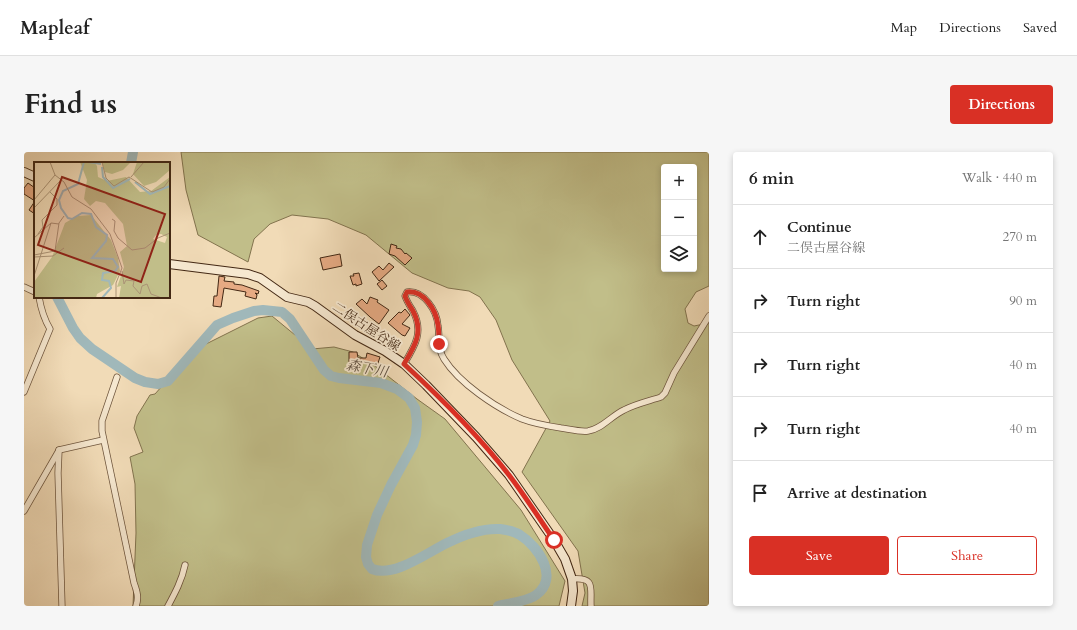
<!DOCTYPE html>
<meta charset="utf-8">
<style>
:root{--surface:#fff;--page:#f6f6f6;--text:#222;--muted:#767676;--line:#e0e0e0;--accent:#d93025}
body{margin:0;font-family:Cardo,"Noto Serif JP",serif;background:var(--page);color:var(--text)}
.controls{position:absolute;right:12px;top:12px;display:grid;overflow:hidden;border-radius:4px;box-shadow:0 2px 6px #0003}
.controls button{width:36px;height:36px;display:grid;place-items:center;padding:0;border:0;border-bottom:1px solid var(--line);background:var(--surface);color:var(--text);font:20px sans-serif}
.stop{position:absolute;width:12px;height:12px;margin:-9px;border:3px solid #d93025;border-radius:50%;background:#fff}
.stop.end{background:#d93025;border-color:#fff;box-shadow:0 1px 4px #0008}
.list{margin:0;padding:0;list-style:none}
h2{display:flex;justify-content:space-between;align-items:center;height:52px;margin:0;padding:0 16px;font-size:17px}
h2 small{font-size:13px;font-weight:400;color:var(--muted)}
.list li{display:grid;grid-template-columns:26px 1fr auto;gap:12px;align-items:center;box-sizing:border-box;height:64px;padding:0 16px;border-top:1px solid var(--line)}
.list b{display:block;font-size:15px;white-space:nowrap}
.list p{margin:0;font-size:13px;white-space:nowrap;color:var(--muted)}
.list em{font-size:13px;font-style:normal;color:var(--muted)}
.actions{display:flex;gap:8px;padding:12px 16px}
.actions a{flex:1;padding:9px 0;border:1px solid var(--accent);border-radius:4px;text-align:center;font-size:14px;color:var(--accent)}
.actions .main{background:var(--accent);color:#fff}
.icon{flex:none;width:22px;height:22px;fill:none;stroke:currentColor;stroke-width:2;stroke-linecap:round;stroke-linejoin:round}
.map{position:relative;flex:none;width:685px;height:454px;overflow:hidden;border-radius:4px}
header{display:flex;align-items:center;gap:24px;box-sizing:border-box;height:56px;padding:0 20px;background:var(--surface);border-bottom:1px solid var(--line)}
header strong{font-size:19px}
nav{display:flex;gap:22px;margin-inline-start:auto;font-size:14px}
.intro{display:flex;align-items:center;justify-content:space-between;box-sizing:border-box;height:96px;padding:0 24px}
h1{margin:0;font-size:28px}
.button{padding:10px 18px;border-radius:4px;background:var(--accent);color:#fff;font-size:14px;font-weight:700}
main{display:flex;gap:24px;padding:0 24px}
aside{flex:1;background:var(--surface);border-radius:4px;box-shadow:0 2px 6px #0003}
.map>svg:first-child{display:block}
</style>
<header>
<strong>Mapleaf</strong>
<nav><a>Map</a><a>Directions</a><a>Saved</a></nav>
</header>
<div class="intro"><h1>Find us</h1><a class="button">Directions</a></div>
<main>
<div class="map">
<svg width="685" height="454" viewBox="0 0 685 454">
<rect width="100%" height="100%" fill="#f1dbb7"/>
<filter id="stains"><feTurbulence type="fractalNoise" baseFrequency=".005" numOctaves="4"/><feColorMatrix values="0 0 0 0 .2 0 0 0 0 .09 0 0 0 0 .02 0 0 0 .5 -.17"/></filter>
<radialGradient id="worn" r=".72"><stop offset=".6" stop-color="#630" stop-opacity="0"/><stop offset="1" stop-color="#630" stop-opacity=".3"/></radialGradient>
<g fill="#c1be89" stroke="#82734e" fill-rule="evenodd">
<path d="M157 0H685V134L672 140 661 157 664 171 670 174 685 171V454H558L561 441 554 399 498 320 526 269 488 208 472 168 456 145 445 139 424 136 388 121 342 83 304 67 268 63 246 72 230 87 224 110 174 83 162 38ZM640 15H670V117H640Z"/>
<polygon points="248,164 288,197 310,195 329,200 351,214 393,247 421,267 497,358 541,429 535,454 109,454 112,381 111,332 106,305 119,300 110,276 113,264 126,243 131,242 170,198 234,166"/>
</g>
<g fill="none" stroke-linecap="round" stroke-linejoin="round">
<g stroke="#a0b8ba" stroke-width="10">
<polyline points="107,11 109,0"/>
<path d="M33 145 49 176 56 186 68 197 111 226 121 230 134 232 144 229 193 173 209 166 230 159 239 158 258 160 266 167 300 218 307 224 315 226 357 231 373 237 385 246 391 256 393 270 392 283 389 293 367 333 353 363 343 393 342 405 344 412 348 417C370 426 404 400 423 391 439 383 458 376 476 377 483 378 490 379 496 383 514 394 536 426 512 443 502 450 486 451 474 454"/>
</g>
</g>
<g fill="#e6aa83" stroke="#432814">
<polygon points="4,31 11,36 11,62 5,58 11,49 0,42 0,36"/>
<polygon points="367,92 373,94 372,96 377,97 381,102 382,101 388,106 381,113 371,104 365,102"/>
<polygon points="316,102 318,114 299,118 296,106"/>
<polygon points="365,111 370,115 355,129 348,120 355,114 359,118"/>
<polygon points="335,121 338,132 332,134 332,132 329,133 326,124 330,124 329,122"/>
<polygon points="195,124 201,125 200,129 210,130 210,132 218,133 235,139 234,142 231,141 233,143 232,147 221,144 222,140 200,136 197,155 189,154 190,144 193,144"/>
<polygon points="358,128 363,134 358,138 353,132"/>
<polygon points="346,145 354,148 353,150 365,158 355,172 346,165 332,152 338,147 343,152"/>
<polygon points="381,157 386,163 378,172 386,176 381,184 378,183 364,171 375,160 377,161"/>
<polygon points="325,200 333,200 334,206 342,206 343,201 356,205 353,214 334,208 335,217 325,217"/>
</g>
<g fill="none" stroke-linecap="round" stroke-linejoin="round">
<defs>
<g id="minor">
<polyline points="0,135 11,140"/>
<path d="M380 212C391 194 400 180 389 159 386 154 383 150 381 144L383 140C400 138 413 159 414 174 416 185 413 196 420 207 435 231 472 256 498 267 511 272 524 274 537 276 545 277 555 280 564 279 578 277 587 264 600 258 611 252 625 249 637 245L641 241 650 221 685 164"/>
<path d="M93 225 78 269V279L110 431C113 439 115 446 112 454"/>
<path d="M0 240 26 177C20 167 17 157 15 145"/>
<polyline points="35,298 34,321 38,454"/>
<polyline points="35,298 79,288"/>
<polyline points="0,359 34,300"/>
<path d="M548 427C572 425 566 436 567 454"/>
<path d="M144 454C151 441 158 428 161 413"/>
</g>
<g id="secondary">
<polyline points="0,20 11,25"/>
<polyline points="145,112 224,122 236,126 263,145 284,150 291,154 331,183 361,199 380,212 402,233 452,285 485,323 530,388 541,407 548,427 549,439 547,454"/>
</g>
</defs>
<use href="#minor" stroke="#6e553d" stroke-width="7"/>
<use href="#secondary" stroke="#432814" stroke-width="10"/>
<use href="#minor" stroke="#f6e8d0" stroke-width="5.5"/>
<use href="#secondary" stroke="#f6e8d0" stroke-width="8"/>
</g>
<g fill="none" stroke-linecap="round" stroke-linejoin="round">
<path stroke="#d93025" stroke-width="5" d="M415 192C415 186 415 179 414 173 412 158 400 138 383 140L381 144C383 150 386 154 389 159 400 180 391 194 380 212 417 246 454 283 485 323 501 344 515 366 530 388"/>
</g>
<g text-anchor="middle" stroke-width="3.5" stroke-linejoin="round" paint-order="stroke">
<g font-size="13" fill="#432814" stroke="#f6e8d0">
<text transform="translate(343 174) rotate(33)" y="5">二俣古屋谷線</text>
</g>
<g font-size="14" font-style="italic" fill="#5a4c3e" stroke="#f6e8d0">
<text transform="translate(343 216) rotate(11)" y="5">森下川</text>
</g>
</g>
<g transform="translate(10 10)">
<rect width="136" height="136" fill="#f1dbb7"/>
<path d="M46 0H60L63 4 64 15 73 19 92 15 106 30 117 29 136 15V136H85L87 124 83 125 90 105 86 90 93 84 89 62 71 41 62 39 56 44 50 37 53 18ZM127 72 133 75 131 81 119 77 122 73ZM68 0H97L89 8 78 12 71 10ZM103 0H136V8L122 20 110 24 99 12ZM57 53 77 78 84 96 86 109 79 123 63 132 62 136H0V120L18 95 31 61 43 54Z" fill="#c1be89" fill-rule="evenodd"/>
<path fill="none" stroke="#a0b8ba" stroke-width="2" d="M50 0 44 22 29 29 25 38 27 46 34 56 38 57 48 51 57 52 62 65 73 73 72 79 58 96 79 97 84 105 81 109 69 111 68 118 75 119 77 126 68 136M54 0 67 2M68 5 69 15 79 26 96 17M101 20 116 32 136 24"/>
<path fill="none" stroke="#ab9376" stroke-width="1" d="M16 0 21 13 30 20 38 35 57 47 76 72 88 106 82 121V136M68 0 72 16 80 24 95 15 118 30 130 25 136 17M97 15 110 0M0 38 21 13M0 46 27 18M78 57 81 59 80 69 84 76 98 88 111 86 124 76 136 71M4 72 9 65 8 58 23 43V37L16 30M0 76 17 61 25 62M0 93 21 89 25 61 30 54M0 95 19 94 30 86M88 109 90 122 92 118 100 119 99 124 106 132 108 124 113 122 117 132 128 136M0 114 17 61"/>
<path fill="#8f2418" fill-opacity="0.15" stroke="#8f2418" stroke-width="2" d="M28 15 131 52 107 120 4 83Z"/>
<rect width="136" height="136" fill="none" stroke="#432814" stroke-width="2"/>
</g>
<rect width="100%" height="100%" filter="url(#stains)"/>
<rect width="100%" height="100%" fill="url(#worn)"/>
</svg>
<div class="controls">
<button>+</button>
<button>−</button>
<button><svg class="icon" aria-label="layers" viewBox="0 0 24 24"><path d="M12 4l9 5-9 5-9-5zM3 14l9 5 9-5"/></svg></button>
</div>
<div class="stop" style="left:530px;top:388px"></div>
<div class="stop end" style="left:415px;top:192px"></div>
</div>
<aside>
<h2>6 min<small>Walk · 440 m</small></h2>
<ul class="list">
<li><svg class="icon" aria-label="ahead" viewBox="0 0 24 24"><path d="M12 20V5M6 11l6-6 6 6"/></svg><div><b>Continue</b><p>二俣古屋谷線</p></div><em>270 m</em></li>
<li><svg class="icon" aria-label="right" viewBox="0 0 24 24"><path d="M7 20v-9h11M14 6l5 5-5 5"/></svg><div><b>Turn right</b></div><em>90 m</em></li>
<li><svg class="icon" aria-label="right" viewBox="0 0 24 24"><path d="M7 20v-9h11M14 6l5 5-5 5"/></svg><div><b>Turn right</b></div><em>40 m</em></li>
<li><svg class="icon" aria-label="right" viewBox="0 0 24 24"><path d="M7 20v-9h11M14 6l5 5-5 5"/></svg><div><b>Turn right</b></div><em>40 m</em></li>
<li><svg class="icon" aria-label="arrive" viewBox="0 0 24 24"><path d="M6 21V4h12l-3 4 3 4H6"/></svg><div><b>Arrive at destination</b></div></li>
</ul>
<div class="actions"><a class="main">Save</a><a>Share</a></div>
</aside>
</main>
